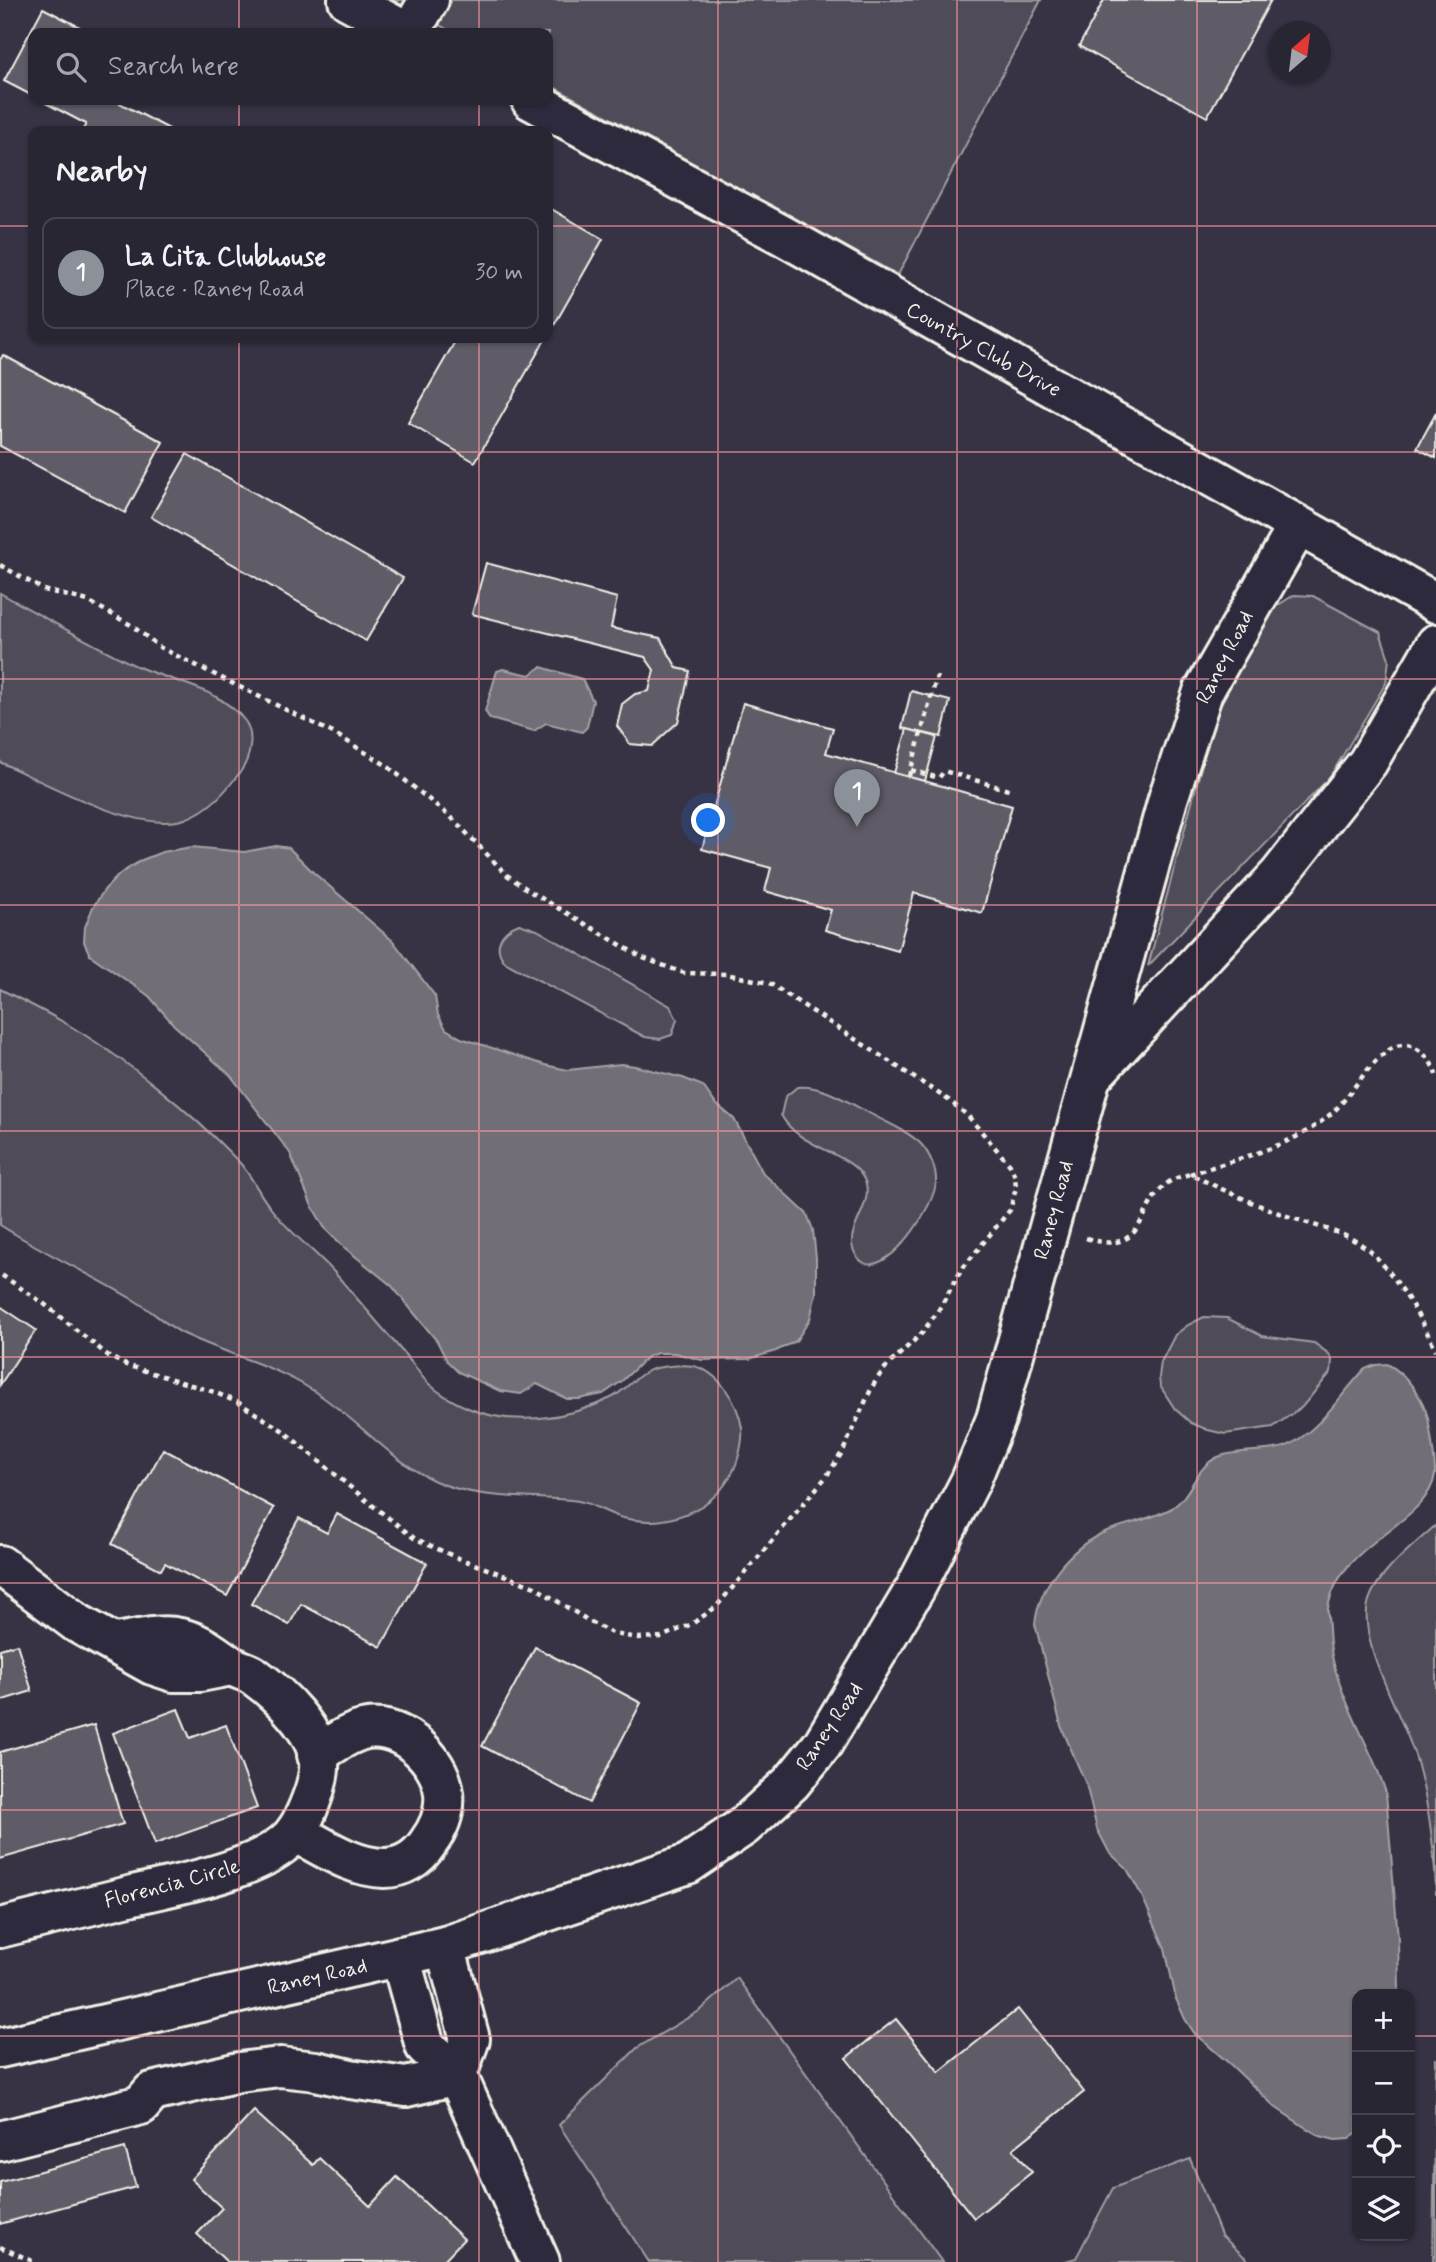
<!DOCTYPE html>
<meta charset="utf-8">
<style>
:root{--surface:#292633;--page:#312e3b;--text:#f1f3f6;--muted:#a5a5ac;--line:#45434e;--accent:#8c9099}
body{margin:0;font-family:Mynerve,sans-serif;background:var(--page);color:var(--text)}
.controls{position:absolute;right:21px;bottom:21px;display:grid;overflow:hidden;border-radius:14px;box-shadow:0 2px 5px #0004}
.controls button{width:63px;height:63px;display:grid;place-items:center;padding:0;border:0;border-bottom:2px solid var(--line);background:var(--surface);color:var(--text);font:35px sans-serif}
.compass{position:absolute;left:1268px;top:21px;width:63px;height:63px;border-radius:50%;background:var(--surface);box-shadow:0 2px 5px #0004;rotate:28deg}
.you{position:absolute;left:709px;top:821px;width:24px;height:24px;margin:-18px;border:5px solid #fff;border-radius:50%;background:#1a73e8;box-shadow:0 0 0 10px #1a73e833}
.badge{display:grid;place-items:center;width:46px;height:46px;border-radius:50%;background:var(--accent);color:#fff;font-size:23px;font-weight:700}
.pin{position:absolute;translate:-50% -58px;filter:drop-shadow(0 2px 4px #0008)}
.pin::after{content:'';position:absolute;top:37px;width:24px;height:21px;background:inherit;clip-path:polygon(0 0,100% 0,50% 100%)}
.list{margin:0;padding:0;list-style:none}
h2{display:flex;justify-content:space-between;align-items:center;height:91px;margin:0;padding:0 28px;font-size:30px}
h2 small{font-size:23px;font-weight:400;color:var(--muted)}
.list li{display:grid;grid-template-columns:46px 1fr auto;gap:21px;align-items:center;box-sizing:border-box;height:112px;margin:0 14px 14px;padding:0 14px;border:2px solid var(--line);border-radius:14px}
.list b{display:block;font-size:26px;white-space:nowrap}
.list p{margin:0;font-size:23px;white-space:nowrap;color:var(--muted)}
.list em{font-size:23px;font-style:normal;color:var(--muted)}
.icon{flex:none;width:38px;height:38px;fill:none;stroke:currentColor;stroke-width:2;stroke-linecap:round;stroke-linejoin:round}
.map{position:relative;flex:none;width:1436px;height:2262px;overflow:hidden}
.search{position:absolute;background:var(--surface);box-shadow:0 2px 5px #0004;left:28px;top:28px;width:525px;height:77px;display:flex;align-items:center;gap:18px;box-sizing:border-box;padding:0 24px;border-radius:14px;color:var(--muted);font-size:26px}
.panel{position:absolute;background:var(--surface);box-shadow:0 2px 5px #0004;left:28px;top:126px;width:525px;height:217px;border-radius:14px}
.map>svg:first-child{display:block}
</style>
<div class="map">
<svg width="1436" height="2262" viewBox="0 0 1436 2262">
<rect width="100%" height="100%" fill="#373244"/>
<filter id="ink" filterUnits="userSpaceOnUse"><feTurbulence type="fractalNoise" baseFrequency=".0143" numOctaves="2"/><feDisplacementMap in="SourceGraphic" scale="14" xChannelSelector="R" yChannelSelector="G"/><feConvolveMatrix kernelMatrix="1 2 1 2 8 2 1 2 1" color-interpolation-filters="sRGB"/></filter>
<g filter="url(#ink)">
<g fill="#504b59" stroke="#a29ea0" stroke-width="2">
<polygon points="393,0 1041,0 898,275 548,84 548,33 454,33"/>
<path d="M0 593C43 617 87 642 132 664 169 682 218 686 245 721 255 735 250 758 241 771 226 791 210 810 185 819 139 835 43 782 0 762Z"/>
<polygon points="1294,595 1313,596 1380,632 1389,659 1386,683 1330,777 1148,966 1216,712 1266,613"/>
<path d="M519 924 537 930 670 1006 677 1019 672 1035 660 1039 645 1037 506 963C491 947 501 931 519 924Z"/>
<path d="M0 989C22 1000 44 1011 65 1023 124 1057 191 1112 238 1161 251 1174 258 1192 269 1206 288 1232 313 1249 334 1272 360 1302 386 1332 412 1363 418 1370 422 1378 429 1384 441 1395 454 1402 468 1408 512 1427 568 1419 611 1398 627 1390 638 1372 656 1368 667 1366 682 1364 693 1366 719 1371 738 1403 742 1428 743 1436 741 1447 739 1455 726 1506 671 1530 623 1518 604 1513 590 1501 571 1500 525 1496 478 1500 435 1481 387 1459 354 1415 309 1388 270 1364 223 1353 182 1333 166 1325 152 1311 137 1302 92 1275 44 1253 0 1225Z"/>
<path d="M797 1087C822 1084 849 1103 871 1114 887 1123 908 1131 921 1144 930 1154 937 1170 936 1183 933 1207 899 1259 873 1264 867 1266 859 1261 856 1255 840 1231 877 1206 864 1179 850 1151 799 1149 781 1115L785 1097Z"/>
<polygon points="1204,1317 1227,1318 1262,1336 1314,1343 1329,1354 1332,1360 1331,1372 1302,1407 1273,1427 1225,1434 1208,1430 1191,1423 1175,1409 1160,1386 1159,1377 1161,1362 1175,1335 1188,1325"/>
<path d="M1436 1525V1895C1435 1850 1429 1806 1417 1762 1406 1720 1355 1642 1369 1600 1378 1573 1415 1544 1436 1525Z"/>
<polygon points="737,1978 942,2262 649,2262 559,2125 637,2048 701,2010"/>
<polygon points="1436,2058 1436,2262 1433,2262"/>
<polygon points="1190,2159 1221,2235 1250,2262 1062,2262 1076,2258 1113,2188"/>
</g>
<g fill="#726e77" stroke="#a6a2a4" stroke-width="2">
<polygon points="541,667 582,679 593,701 587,727 582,732 546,723 534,731 490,719 485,711 497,671 503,669 530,675"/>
<polygon points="276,846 289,848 314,873 393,941 435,996 438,1015 446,1029 461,1038 545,1065 568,1070 621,1064 635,1066 683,1078 703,1086 715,1103 734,1119 763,1173 807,1214 813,1230 816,1258 816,1293 810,1319 796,1341 776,1351 749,1359 702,1360 675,1353 657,1353 647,1357 622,1381 603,1394 579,1399 567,1399 537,1384 521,1394 500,1391 458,1372 447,1361 437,1341 392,1286 345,1248 324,1227 311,1204 290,1153 231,1076 174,1025 149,996 90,955 84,942 85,927 93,907 105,889 121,873 142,860 162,852 192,847 244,852"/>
<path d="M1387 1364C1406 1373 1423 1398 1428 1418 1430 1430 1436 1464 1435 1475 1426 1526 1340 1540 1328 1608 1327 1615 1329 1622 1329 1629 1330 1689 1369 1738 1386 1793L1398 1938 1399 1991V1994H1357V2132L1349 2139 1335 2140 1320 2136 1303 2126 1275 2107 1231 2065 1195 2034 1185 2019 1176 1999 1165 1948 1142 1896 1127 1869 1109 1852 1097 1829 1086 1784 1061 1726 1035 1624C1039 1585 1070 1547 1107 1531 1128 1523 1152 1519 1172 1508 1192 1495 1195 1467 1218 1457 1239 1448 1273 1454 1291 1444 1323 1426 1340 1395 1365 1369L1375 1365Z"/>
</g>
<g fill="#5f5c67" stroke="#f4f1e8" stroke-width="2">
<polygon points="1104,0 1271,0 1207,117 1079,46"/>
<polygon points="43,8 91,33 33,33 33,96 4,81"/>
<polygon points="40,100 114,100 173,131 82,131 86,124"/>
<polygon points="548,207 603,239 548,336"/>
<polygon points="457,338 546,338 475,462 408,423"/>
<polygon points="3,355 163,442 125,513 0,446 0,360"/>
<polygon points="1436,413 1436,458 1417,448"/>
<polygon points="187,454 403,578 366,641 151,517"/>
<polygon points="486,563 617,598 611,628 660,638 677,668 690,671 678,722 652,746 630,744 617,726 622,704 635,694 649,691 654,670 645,657 472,614"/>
<polygon points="911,691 950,701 941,737 902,728"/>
<polygon points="743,703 833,728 826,753 1012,806 982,913 914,893 898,951 825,930 831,910 765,891 771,868 702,849"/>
<polygon points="907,729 937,737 925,781 894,773"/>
<polygon points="0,1306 36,1330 0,1385"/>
<polygon points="163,1449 274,1508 227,1596 165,1563 161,1570 112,1544"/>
<polygon points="337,1514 427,1563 381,1647 301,1604 289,1625 251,1604 299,1518 327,1533"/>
<polygon points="17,1644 32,1691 0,1701 0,1649"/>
<polygon points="535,1647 641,1703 589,1803 482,1746"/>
<polygon points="178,1709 190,1738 226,1725 257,1808 155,1844 113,1733"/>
<polygon points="94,1725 123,1824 0,1859 0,1752"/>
<polygon points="1018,2009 1084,2092 1013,2149 1032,2172 974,2218 846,2058 896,2019 939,2072"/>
<polygon points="254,2111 313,2165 319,2158 370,2206 397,2177 464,2239 442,2262 227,2262 197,2234 222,2208 191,2179"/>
<polygon points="125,2148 136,2187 0,2224 0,2182"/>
</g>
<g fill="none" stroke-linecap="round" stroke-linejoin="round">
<defs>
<g id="minor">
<polyline points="348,0 408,33"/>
<polyline points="410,33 429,0"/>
<polyline points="531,100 782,235 1436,603"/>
<polyline points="1093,1075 1279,875 1368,762 1436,644"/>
<polyline points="0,1565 77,1623 152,1665 173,1672 200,1672 231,1666"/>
<path d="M295 1832C322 1846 353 1868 384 1868 403 1868 418 1858 428 1843 439 1828 446 1812 444 1793 440 1757 396 1718 359 1731 344 1736 330 1746 317 1755"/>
<path d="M0 1928C43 1917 86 1907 129 1896 174 1885 259 1871 291 1837 302 1825 308 1809 313 1795 316 1786 320 1773 319 1763 318 1731 279 1694 254 1676 247 1671 238 1670 230 1665 212 1653 202 1643 180 1638 159 1633 137 1640 117 1643"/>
<polyline points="445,1946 470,2039 457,2075"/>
<polyline points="400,1956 425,2046 457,2075 540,2262"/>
<polyline points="0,2048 445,1946 688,1864 744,1826 791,1783 822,1745 915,1589 971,1480 996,1419 1168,799 1203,692 1298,526"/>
<polyline points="0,2141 141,2105 152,2092 239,2072 280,2067 316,2071 350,2079 406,2087 457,2075"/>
</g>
</defs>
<use href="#minor" stroke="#f4f1e8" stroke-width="44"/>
<g stroke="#f4f1e8" stroke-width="4.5" stroke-dasharray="5 5" stroke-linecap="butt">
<polyline points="0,565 44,590 88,601 131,625 161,648 335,734 386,765 452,818 507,875 531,892 643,958 684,973 726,974 769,983 950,1101 968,1116 1010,1165 1015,1176 1016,1188 1010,1210 962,1269 938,1311 922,1333 883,1370 872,1387 843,1451 826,1477 716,1607 692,1624 661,1637 638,1638 614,1634 592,1623 535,1587 453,1556 414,1538 367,1501 282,1430 239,1403 214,1392 126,1365 110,1357 43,1303 0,1274"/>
<polyline points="911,770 939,778 944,771 1012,791"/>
<polyline points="909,776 937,676"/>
<path d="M1190 1174C1239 1158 1294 1147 1333 1112 1352 1095 1372 1055 1397 1046 1415 1040 1432 1059 1436 1075"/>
<path d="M1086 1238C1148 1258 1136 1205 1169 1182 1175 1178 1183 1176 1190 1174 1223 1190 1258 1206 1293 1218 1320 1228 1350 1233 1371 1252 1400 1280 1419 1316 1436 1350"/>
<polyline points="0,2247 35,2262"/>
</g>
<use href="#minor" stroke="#2f2a3d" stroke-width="38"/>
</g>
</g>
<path fill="none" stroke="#ff9aa2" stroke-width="2" stroke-opacity="0.55" d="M239 0V33M479 0V33M718 0V2262M957 0V2262M1197 0V2262M239 100V131M479 100V131M0 226H33M548 226H1436M239 338V2262M479 338V2262M0 452H1436M0 679H1436M0 905H1436M0 1131H1436M0 1357H1436M0 1583H1436M0 1810H1436M0 2036H1357M1410 2036H1436"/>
<g text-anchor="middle" stroke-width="5" stroke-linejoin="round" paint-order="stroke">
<g font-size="21" fill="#f4f1e8" stroke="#2f2a3d">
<text transform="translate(984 349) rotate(29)" y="7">Country Club Drive</text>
<text transform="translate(1224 657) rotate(-63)" y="7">Raney Road</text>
<text transform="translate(1053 1210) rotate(-75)" y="7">Raney Road</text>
<text transform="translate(829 1726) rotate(-56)" y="7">Raney Road</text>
<text transform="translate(172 1883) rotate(-15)" y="7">Florencia Circle</text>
<text transform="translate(317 1976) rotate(-13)" y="7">Raney Road</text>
</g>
</g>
</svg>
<div class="controls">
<button>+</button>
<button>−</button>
<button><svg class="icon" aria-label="locate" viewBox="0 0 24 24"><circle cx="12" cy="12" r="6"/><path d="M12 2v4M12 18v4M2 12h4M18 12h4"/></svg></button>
<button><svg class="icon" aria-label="layers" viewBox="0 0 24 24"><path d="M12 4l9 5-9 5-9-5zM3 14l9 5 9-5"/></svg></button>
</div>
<svg class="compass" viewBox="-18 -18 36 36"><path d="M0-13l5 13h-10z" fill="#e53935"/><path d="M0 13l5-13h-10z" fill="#a5a5ac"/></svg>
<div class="you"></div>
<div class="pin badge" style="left:857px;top:827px">1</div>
<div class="search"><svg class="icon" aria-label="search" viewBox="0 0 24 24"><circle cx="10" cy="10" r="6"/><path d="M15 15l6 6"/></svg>Search here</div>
<section class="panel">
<h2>Nearby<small></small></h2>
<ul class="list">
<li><span class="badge">1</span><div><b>La Cita Clubhouse</b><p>Place · Raney Road</p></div><em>30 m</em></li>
</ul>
</section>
</div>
